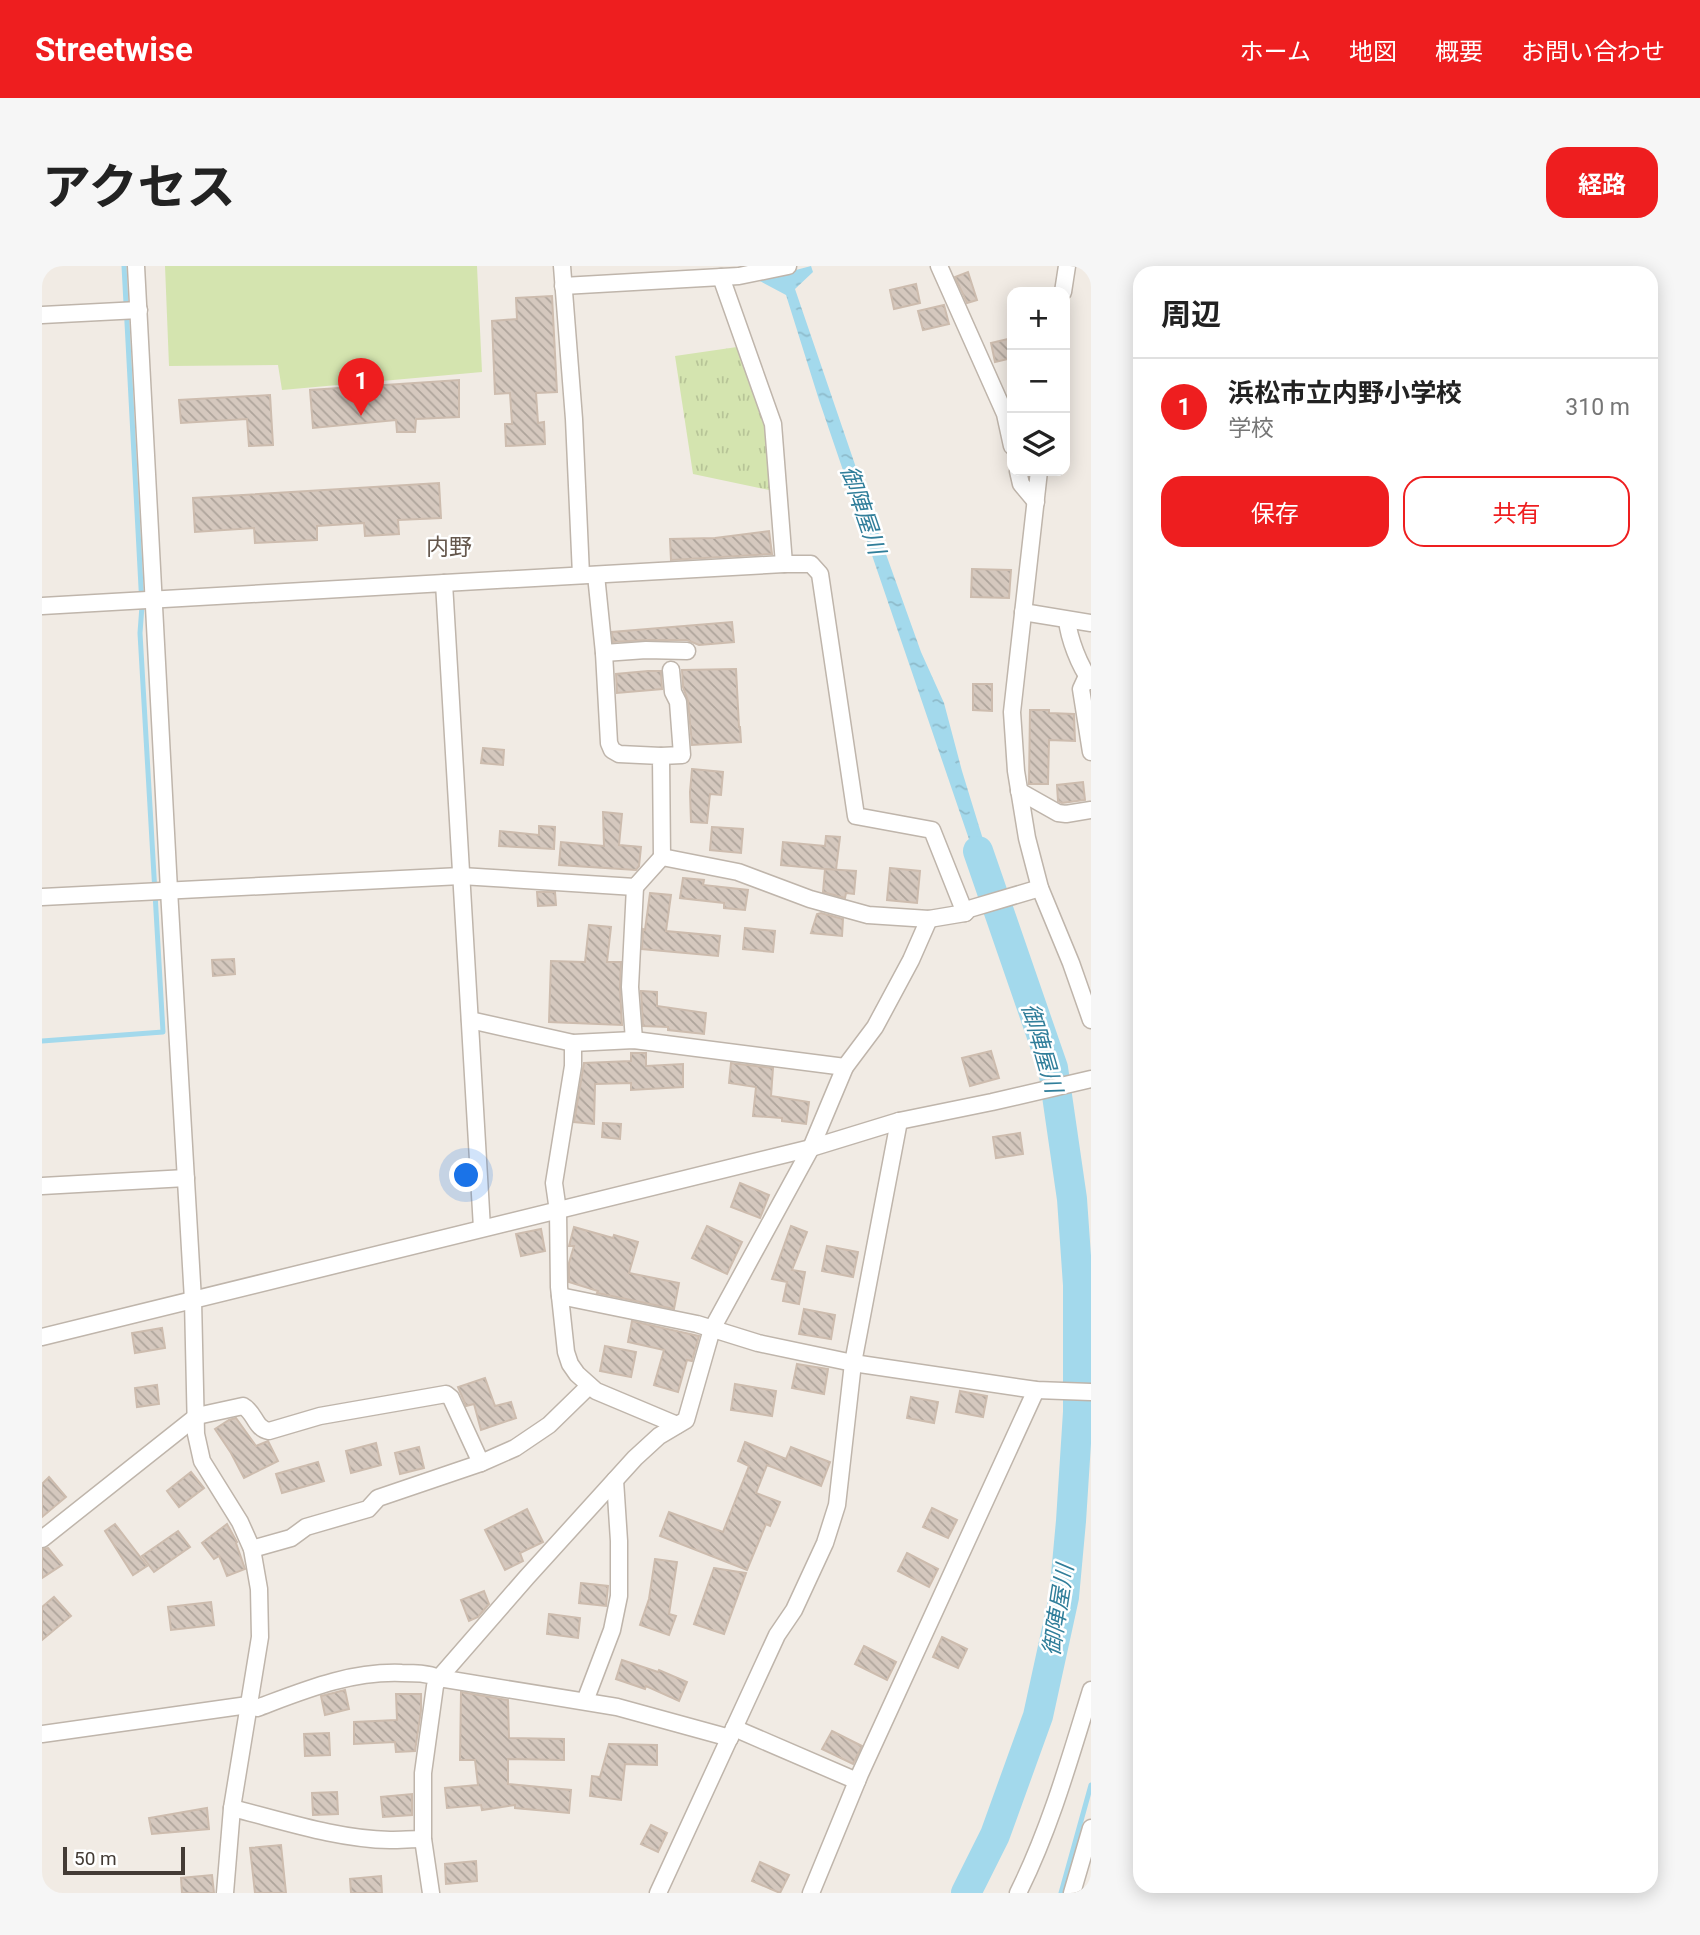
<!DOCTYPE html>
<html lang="ja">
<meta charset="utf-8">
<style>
:root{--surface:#fff;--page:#f6f6f6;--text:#222;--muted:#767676;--line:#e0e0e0;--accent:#ee1e1f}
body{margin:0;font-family:Roboto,"Noto Sans JP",sans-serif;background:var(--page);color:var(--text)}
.controls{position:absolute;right:21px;top:21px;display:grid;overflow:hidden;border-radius:14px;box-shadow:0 4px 18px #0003}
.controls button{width:63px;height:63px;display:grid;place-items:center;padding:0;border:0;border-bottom:2px solid var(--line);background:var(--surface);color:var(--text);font:35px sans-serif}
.scale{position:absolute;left:21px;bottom:18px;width:122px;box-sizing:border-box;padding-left:7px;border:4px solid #433b35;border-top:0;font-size:19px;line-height:24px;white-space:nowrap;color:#433b35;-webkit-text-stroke:5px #fff;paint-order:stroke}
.you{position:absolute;left:425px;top:910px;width:24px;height:24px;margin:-18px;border:5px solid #fff;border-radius:50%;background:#1a73e8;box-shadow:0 0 0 10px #1a73e833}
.badge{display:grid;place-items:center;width:46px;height:46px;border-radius:50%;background:var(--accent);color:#fff;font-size:23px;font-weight:700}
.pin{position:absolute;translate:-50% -58px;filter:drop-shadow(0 2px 4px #0008)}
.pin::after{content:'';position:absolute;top:37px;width:24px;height:21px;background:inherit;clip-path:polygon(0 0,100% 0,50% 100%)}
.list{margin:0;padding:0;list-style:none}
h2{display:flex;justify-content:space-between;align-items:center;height:91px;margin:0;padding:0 28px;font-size:30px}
h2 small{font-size:23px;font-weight:400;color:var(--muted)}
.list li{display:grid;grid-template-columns:46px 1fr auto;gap:21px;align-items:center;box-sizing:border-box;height:98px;padding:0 28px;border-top:2px solid var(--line)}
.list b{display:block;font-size:26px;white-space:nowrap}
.list p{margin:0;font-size:23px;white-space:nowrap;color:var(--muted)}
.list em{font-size:23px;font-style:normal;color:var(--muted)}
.actions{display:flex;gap:14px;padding:21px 28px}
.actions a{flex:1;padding:16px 0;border:2px solid var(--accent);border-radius:21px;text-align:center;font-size:24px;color:var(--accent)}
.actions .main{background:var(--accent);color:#fff}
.icon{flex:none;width:38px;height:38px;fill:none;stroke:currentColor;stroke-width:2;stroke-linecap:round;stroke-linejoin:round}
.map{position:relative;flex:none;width:1049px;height:1627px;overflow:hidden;border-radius:21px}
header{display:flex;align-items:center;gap:42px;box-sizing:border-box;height:98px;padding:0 35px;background:var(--accent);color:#fff}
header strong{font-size:33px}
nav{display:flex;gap:38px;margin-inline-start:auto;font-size:24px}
.intro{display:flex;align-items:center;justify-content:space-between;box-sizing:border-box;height:168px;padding:0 42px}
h1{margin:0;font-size:49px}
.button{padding:18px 32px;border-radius:21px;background:var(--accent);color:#fff;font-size:24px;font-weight:700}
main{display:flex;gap:42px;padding:0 42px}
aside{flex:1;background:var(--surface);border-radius:21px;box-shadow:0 4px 18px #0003}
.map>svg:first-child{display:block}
</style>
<header>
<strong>Streetwise</strong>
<nav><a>ホーム</a><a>地図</a><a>概要</a><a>お問い合わせ</a></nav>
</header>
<div class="intro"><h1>アクセス</h1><a class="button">経路</a></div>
<main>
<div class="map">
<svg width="1049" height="1627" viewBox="0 0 1049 1627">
<defs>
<pattern id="grass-tufts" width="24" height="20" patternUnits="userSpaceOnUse" patternTransform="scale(1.75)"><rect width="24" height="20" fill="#d4e4af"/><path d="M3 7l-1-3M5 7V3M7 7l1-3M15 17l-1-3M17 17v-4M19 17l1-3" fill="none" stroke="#b7c497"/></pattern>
<pattern id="water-ripples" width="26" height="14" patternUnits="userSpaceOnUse" patternTransform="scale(1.75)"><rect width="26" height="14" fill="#a3d9ec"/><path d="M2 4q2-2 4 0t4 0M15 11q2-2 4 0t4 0" fill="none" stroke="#8ebbcb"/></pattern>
<pattern id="building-back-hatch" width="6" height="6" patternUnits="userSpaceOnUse" patternTransform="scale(1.75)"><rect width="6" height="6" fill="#d5c8be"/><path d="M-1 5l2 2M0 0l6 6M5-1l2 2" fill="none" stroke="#aea49b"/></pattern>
</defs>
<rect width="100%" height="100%" fill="#f1ebe4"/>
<polygon fill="url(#grass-tufts)" points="695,81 730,154 736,226 651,208 633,90"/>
<polygon fill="#d4e4af" points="123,0 435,0 440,106 240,124 236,99 127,100"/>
<polygon fill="url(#water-ripples)" points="769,0 771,6 753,23 835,263 879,386 902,437 920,505 955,619 945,626 777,134 744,29 716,14"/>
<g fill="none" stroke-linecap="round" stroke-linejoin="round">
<g stroke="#a3d9ec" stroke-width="5">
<polyline points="0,775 121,766 98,367 100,340 82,0"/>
<polyline points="1019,1627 1049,1519"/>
</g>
<polyline stroke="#a3d9ec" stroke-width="30" points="924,1627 953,1569 996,1450 1022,1331 1029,1255 1036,1146 1036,1019 1030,933 1011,802 936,585"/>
</g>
<g fill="url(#building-back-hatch)" stroke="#cdbcae" stroke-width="2">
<polygon points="926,6 935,34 925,37 913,11"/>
<polygon points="874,18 878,37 852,43 848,24"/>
<polygon points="510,30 515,126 494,127 496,157 502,156 503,178 464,180 463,158 470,158 468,127 453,128 450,55 475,53 474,32"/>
<polygon points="902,39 907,58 881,64 876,45"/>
<polygon points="970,72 970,92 953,96 949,77"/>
<polygon points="417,114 417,151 374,153 373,166 355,166 354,154 271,162 268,124"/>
<polygon points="228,129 231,179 207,180 205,153 139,157 137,134"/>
<polygon points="397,217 399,252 356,254 357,268 323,270 322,257 275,260 275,274 213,277 212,262 153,266 151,232"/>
<polygon points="727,265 730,288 629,294 628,273 673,272"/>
<polygon points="930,303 969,304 967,332 929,331"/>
<polygon points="690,356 692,376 657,379 645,374 604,374 571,376 570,366"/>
<polygon points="694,403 697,461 698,461 699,476 650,479 646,435 641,421 640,404"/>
<polygon points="606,405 619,405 620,423 575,427 574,408"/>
<polygon points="931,418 950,418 950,445 931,444"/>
<polygon points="988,444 1007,444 1007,447 1032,448 1033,475 1007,474 1006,518 987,518"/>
<polygon points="441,482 462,484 461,499 439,497"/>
<polygon points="650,503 681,506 679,529 668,528 665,557 649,556 648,526"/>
<polygon points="1041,516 1043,534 1020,537 1016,535 1015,519"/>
<polygon points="561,546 580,548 577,579 599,581 597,600 594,604 517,599 519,576 562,580"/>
<polygon points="497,560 513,561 512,583 457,580 458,565 497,569"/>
<polygon points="670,561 701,563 699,587 668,584"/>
<polygon points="784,570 798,571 794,604 739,599 741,576 783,580"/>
<polygon points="848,602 878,605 875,637 845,634"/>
<polygon points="783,603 814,605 812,628 804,627 803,632 781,626"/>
<polygon points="641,612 662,614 661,619 706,624 703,644 682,642 682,637 638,632"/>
<polygon points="495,626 513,626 514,639 496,640"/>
<polygon points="608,627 629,629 624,665 678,670 676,690 600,683 601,663 603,664"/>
<polygon points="779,647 801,653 800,670 769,667 775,648"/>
<polygon points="547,659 569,661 565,696 579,696 578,722 580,759 507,756 509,695 543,696"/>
<polygon points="703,662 733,665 731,686 701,683"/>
<polygon points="192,693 193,708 171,710 170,694"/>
<polygon points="599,725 615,726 615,740 664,747 662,768 626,764 626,761 601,760"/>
<polygon points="949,785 957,812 928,820 920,792"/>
<polygon points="589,787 604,787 604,800 641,798 641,821 589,824 589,817 553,818 552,858 532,856 542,797 589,795"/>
<polygon points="689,797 731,802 729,830 767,836 764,858 740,855 740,852 711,850 714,821 687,817"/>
<polygon points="561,857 579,858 578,873 560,871"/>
<polygon points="978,867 981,888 954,892 951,871"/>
<polygon points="698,917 727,929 718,952 689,941"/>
<polygon points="665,960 700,976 685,1008 650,992"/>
<polygon points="749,960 765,966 750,1004 763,1006 757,1038 741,1035 745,1016 730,1013"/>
<polygon points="532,961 571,972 572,969 596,976 587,1007 637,1017 632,1043 555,1027 556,1025 527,1016 527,997 532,980 527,980"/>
<polygon points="499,963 503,985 479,990 474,968"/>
<polygon points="785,980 816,986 811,1011 780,1005"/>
<polygon points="762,1043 793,1049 789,1073 757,1068"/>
<polygon points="590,1055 657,1070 650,1095 645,1094 636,1126 612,1119 622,1084 586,1076"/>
<polygon points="120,1062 123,1082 93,1087 90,1067"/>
<polygon points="563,1080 594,1086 589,1111 558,1105"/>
<polygon points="755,1098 786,1103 782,1128 750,1122"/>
<polygon points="443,1112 453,1140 469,1136 474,1152 439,1164 432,1138 424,1140 416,1121"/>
<polygon points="693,1118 734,1125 730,1150 689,1144"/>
<polygon points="115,1119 117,1138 95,1141 93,1122"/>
<polygon points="918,1125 945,1130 941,1151 914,1146"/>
<polygon points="869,1131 896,1136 892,1157 865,1152"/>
<polygon points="194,1152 214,1180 226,1175 236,1195 202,1212 189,1187 173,1163 187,1154"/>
<polygon points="703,1176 744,1193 749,1181 788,1196 779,1220 725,1199 714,1227 738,1236 728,1260 724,1258 705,1304 618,1270 627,1246 681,1266 707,1200 696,1195"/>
<polygon points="334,1177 339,1199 309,1207 304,1185"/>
<polygon points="377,1181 382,1202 358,1208 353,1187"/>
<polygon points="276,1196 282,1215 240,1227 234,1208"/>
<polygon points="149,1206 162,1222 137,1241 125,1225"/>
<polygon points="7,1211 24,1231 0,1251 0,1218"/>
<polygon points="890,1242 915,1254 906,1272 881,1261"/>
<polygon points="485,1243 501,1276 478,1287 481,1295 463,1304 443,1264"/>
<polygon points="73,1258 105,1300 91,1309 63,1265"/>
<polygon points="185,1258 195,1276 194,1277 203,1303 185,1310 177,1290 172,1293 160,1277"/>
<polygon points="136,1265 148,1281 112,1306 100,1290"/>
<polygon points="6,1282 20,1299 0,1312 0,1283"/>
<polygon points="865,1287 896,1303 887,1321 856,1305"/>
<polygon points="613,1293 635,1296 627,1348 634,1350 627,1369 598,1359 607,1333"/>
<polygon points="672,1302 704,1307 682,1368 652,1358"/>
<polygon points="539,1317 566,1320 564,1340 537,1337"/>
<polygon points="442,1325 447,1338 436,1351 427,1355 419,1334"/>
<polygon points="12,1331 29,1350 0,1374 0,1341"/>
<polygon points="169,1336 172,1359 129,1364 126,1341"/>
<polygon points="507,1348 538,1352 536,1372 505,1368"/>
<polygon points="900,1371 925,1383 916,1402 891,1391"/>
<polygon points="822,1380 854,1396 845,1414 813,1398"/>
<polygon points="580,1394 616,1406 617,1404 645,1416 637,1435 604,1420 603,1423 574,1413"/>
<polygon points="303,1424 307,1443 283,1449 279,1430"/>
<polygon points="419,1426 466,1434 467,1472 522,1473 522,1494 466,1493 466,1518 529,1524 527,1547 473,1542 473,1539 440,1544 439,1539 405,1542 403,1522 436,1519 433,1494 418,1494"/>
<polygon points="354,1428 379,1428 379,1445 373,1485 354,1486 353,1476 312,1478 312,1456 355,1454"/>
<polygon points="790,1465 820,1480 811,1498 780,1483"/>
<polygon points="287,1467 288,1489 263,1490 262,1468"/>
<polygon points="567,1478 615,1479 615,1499 583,1498 579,1534 548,1530 550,1510 558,1511"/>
<polygon points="295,1526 296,1548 271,1549 270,1527"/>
<polygon points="370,1528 370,1549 341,1551 339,1531"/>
<polygon points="165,1542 167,1563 110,1568 107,1552"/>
<polygon points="609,1559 625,1567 616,1586 599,1578"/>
<polygon points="239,1579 244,1627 213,1627 208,1582"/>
<polygon points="434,1595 435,1615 404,1618 403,1598"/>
<polygon points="718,1596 747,1609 738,1627 710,1615"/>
<polygon points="170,1609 172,1627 140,1627 139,1612"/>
<polygon points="339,1610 340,1627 309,1627 308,1613"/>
</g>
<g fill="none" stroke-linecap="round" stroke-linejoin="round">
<defs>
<g id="minor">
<polyline points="94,0 127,624 151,1034 154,1168 160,1195 198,1256 210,1283 217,1323 218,1371 190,1542 183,1627"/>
<polyline points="520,0 532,153 539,309"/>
<polyline points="897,0 963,148 970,180"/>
<polyline points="679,11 731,158 742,298"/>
<polyline points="521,20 697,10 746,0"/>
<polyline points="1021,26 1025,0"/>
<polyline points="0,49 97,44"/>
<polyline points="976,205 979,218 994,236"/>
<polyline points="997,205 970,446 974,505 985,572 998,622 1029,697 1049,754"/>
<polyline points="554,309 562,387 567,477 570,484 577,488 619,490 620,591"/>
<polyline points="402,317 742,298 769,298 778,308 814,550 890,564 923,647 927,643 998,622"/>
<polyline points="0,340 402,317 440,962"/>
<polyline points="981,346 1049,357"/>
<path d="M1025 354C1027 372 1037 400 1049 415"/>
<polyline points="562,387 604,384 645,385"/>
<polyline points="1045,410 1039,423 1049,486"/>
<polyline points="619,490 640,489 636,436 631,426 629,404"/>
<polyline points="977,525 1016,547 1024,548 1049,544"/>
<polyline points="0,631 419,610 593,621 620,591 696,606 768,633 826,649 887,653 923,647"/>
<polyline points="428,754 531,777 592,774 803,801"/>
<polyline points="592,774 588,721 593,621"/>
<polyline points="531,777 531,800 512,917 516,945 517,1021 524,1086 528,1098 535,1108 554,1125 635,1159"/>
<polyline points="0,920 144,912"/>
<polyline points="518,1030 655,1058 716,1077 811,1097 994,1124 1049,1126"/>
<polyline points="0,1071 769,882 857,855 950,836 1049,813"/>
<path d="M0 1273 155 1150 201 1140C213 1146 213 1163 227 1165L278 1150 404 1128 409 1132 439 1197 473 1182 507 1159 547 1120"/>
<polyline points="210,1283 249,1272 264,1261 326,1243 336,1232 439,1197"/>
<polyline points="543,1435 570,1364 577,1330 577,1275 573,1214"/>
<polyline points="692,1462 815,1515"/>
<path d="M0 1468 206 1439 215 1442C263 1424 308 1405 360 1407 373 1407 385 1407 397 1412L575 1441 688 1472"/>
<path d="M190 1542C242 1555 295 1573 348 1574 359 1574 370 1573 381 1573"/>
<polyline points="389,1627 381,1573 381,1507 393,1420 397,1412 485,1311 593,1192 617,1170 644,1154 670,1063 769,882 803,801 833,761 869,694 887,653"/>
<polyline points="616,1627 735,1369 752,1344 783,1277 795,1239 811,1097 857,855"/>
<polyline points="769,1627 818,1508 994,1124"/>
<path d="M976 1627C1008 1563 1028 1492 1049 1424"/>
<polyline points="1030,1627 1049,1562"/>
</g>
</defs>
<use href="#minor" stroke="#bfb5ab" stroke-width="19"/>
<use href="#minor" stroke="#fff" stroke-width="16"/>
</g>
<g text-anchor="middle" stroke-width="5" stroke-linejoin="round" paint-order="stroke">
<g font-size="23" font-style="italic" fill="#307e9a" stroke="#fff">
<text transform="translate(821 244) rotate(71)" y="8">御陣屋川</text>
<text transform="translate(1000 782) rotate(74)" y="8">御陣屋川</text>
<text transform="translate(1016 1344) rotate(-81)" y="8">御陣屋川</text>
</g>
<g font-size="23" fill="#65574c" stroke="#fff">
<text x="407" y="289">内野</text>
</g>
</g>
</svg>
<div class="controls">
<button>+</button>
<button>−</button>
<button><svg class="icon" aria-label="layers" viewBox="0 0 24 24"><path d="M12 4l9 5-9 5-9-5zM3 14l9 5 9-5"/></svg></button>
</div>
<div class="scale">50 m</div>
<div class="you"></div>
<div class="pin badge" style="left:319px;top:150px">1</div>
</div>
<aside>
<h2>周辺<small></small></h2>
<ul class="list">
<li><span class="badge">1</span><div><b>浜松市立内野小学校</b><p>学校</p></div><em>310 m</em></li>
</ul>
<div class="actions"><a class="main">保存</a><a>共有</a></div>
</aside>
</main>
